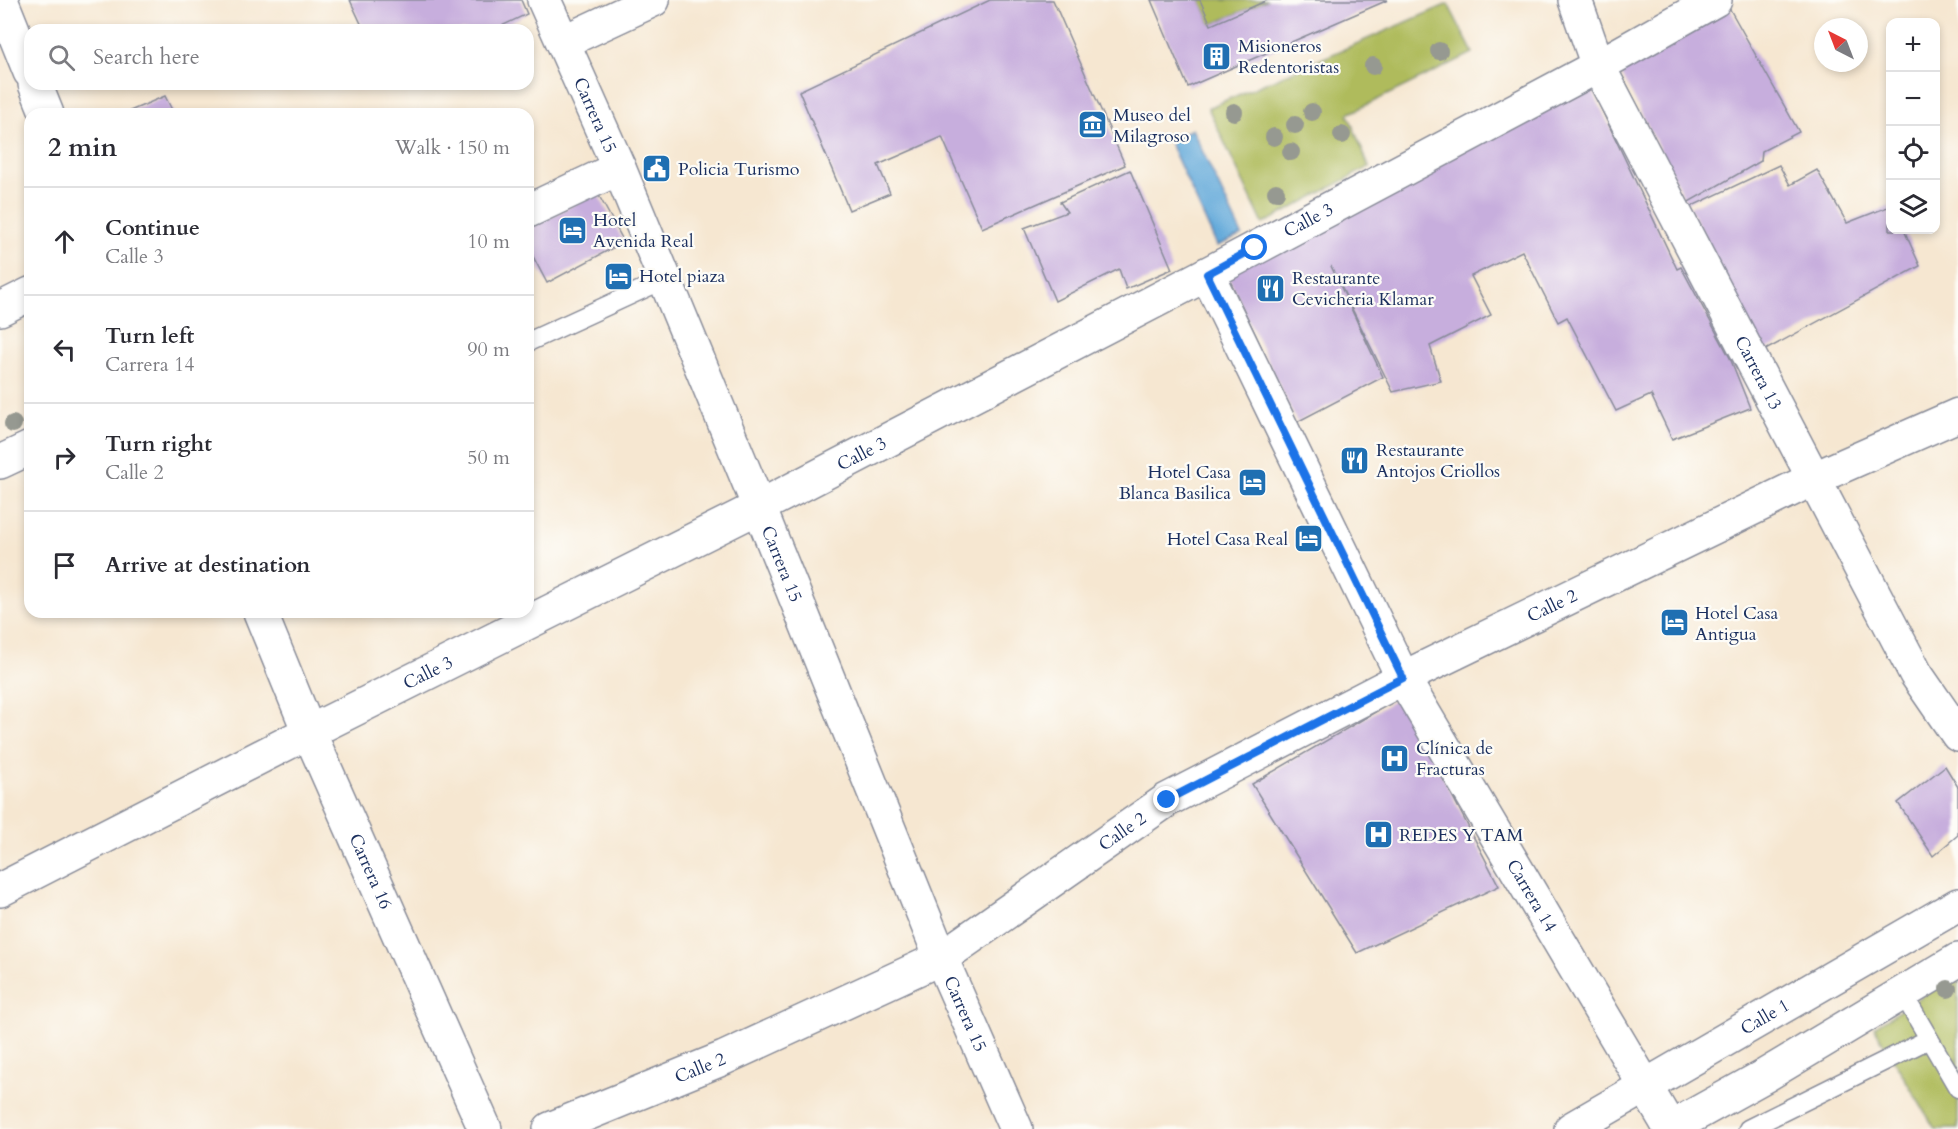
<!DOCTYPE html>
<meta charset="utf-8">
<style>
:root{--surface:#fff;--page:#f2f2f3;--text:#2b2b33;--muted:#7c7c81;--line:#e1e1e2}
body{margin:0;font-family:Cardo,serif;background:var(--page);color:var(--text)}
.controls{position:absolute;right:18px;top:18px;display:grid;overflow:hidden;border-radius:12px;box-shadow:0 3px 9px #0003}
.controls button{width:54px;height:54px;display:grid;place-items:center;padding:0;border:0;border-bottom:2px solid var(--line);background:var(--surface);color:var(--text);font:30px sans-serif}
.compass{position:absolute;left:1814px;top:18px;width:54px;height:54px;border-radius:50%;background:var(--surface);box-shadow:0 3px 9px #0003;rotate:318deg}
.stop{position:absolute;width:18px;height:18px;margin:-14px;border:4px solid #1a73e8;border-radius:50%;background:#fff}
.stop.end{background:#1a73e8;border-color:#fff;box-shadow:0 2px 6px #0008}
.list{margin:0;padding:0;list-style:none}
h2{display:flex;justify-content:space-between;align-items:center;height:78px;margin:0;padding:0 24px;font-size:26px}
h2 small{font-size:20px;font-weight:400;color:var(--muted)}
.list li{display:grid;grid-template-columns:39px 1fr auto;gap:18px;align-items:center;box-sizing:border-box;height:108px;padding:0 24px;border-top:2px solid var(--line)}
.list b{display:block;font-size:22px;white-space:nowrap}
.list p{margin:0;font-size:20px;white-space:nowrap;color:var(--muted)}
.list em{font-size:20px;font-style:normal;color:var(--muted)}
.icon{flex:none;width:33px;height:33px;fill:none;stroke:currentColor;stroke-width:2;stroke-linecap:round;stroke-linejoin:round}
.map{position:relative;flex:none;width:1958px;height:1129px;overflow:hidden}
.search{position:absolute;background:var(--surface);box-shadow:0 3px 9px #0003;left:24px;top:24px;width:510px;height:66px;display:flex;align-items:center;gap:15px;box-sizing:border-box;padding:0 21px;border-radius:18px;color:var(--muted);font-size:22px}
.panel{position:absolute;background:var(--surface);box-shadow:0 3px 9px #0003;left:24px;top:108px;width:510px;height:510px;border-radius:18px}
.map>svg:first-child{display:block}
</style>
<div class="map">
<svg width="1958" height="1129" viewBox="0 0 1958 1129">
<rect width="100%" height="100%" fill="#fdfcf7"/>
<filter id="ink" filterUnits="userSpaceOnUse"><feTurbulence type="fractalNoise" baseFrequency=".0167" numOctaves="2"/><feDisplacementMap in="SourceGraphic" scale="12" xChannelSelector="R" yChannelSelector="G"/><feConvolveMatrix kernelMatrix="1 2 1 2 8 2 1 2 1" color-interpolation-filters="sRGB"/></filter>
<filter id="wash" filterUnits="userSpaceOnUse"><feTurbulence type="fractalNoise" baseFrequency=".008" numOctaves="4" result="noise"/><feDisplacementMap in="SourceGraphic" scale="24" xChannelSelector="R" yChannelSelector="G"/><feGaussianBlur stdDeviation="1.35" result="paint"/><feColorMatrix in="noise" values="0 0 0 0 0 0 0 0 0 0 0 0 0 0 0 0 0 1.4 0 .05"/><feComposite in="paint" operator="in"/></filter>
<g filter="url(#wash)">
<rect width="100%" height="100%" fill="#f6e7d1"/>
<g fill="#afbb5c" stroke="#65755d" stroke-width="1.5">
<polygon points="1200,0 1268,0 1211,25"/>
<polygon points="1448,4 1473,53 1348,114 1369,167 1263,224 1208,108"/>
<polygon points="1958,973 1958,1129 1935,1129 1874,1027"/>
</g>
<polygon fill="#65aada" stroke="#406c9c" stroke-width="1.5" points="1192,129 1242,235 1217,246 1169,141"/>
<g id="blocks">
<g fill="#c7aedd">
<polygon points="350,0 521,0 527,14 493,30 364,30"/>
<polygon points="990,0 1053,0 1125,165 982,228 942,137 878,165 890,193 849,210 799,91"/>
<polygon points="1151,0 1200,0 1211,25 1268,0 1388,0 1188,87"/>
<polygon points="1727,4 1799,132 1762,151 1761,161 1687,203 1617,65"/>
<polygon points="1588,81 1677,269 1681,267 1730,358 1750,408 1672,439 1651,395 1616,411 1567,317 1558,322 1522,251 1471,276 1491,315 1430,346 1441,381 1393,392 1331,266 1383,377 1297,422 1224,268"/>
<polygon points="165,96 174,114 123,114"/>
<polygon points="1779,165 1790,185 1817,170 1847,223 1890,206 1890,230 1904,230 1920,266 1760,353 1690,207"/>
<polygon points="1130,170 1172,269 1126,289 1119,269 1055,301 1024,228 1067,212 1060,202"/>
<polygon points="597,192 624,242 547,283 528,247 528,229"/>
<polygon points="1401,697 1499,886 1357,953 1252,784"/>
<polygon points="1945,766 1958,787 1958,835 1933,856 1898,803"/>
</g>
</g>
</g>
<g filter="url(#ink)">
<use href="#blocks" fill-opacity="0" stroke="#888b98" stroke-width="1.5"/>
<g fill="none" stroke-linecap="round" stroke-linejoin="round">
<defs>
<g id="lane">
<polyline points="528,342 665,279"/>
<polyline points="1903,994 1958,1088"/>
<polyline points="1748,1129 1929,1039"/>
</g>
<g id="street">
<polyline points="1,0 30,72"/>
<path id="s1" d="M544 0 619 168 759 507 941 958 1016 1129"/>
<path id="s2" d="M1575 0 1598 66 1916 674 1958 735"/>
<polyline points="563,42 653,0"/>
<polyline points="35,84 47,114"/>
<polyline points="528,211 619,168"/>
<path id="s3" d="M1207 274 1403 678 1670 1128"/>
<polyline points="0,309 30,294"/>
<polyline points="0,462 30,448"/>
<path id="s4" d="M260 612 309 732 485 1129"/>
<path id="s5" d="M0 890 309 732 759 507 1207 274 1598 66 1715 0"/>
<path id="s6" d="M550 1129 724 1058 941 958 1167 800 1403 678 1813 479 1958 415"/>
</g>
<g id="secondary">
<path id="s7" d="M1571 1129 1958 905"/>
<polyline points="1669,1129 1766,1075 1958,960"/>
</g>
</defs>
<use href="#lane" stroke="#888b98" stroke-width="21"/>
<use href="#street" stroke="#888b98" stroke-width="36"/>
<use href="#secondary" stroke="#888b98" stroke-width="36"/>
<use href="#lane" stroke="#fff" stroke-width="18"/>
<use href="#street" stroke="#fff" stroke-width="33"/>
<use href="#secondary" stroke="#fff" stroke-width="33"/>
</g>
<g fill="#969991">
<circle cx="1439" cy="51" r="9"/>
<circle cx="1373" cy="66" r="9"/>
<circle cx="1234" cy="112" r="9"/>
<circle cx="1312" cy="112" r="9"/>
<circle cx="1295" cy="125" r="9"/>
<circle cx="1342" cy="135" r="9"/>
<circle cx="1274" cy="137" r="9"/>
<circle cx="1291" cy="152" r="9"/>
<circle cx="1276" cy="192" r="9"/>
<circle cx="13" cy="424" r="9"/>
<circle cx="1948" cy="989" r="9"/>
</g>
</g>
<g fill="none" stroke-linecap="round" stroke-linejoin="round" filter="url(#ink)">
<polyline stroke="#1a73e8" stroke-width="8" points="1167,800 1403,678 1207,274 1255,248"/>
</g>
<defs>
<symbol id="building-square" viewBox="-11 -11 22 22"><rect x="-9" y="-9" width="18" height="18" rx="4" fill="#1f6fb2" stroke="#fdfcf7"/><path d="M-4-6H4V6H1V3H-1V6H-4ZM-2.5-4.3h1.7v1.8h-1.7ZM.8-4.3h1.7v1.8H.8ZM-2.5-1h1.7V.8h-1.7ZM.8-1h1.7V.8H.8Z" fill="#fff"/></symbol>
<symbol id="museum-square" viewBox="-11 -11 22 22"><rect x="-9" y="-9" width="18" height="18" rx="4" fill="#1f6fb2" stroke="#fdfcf7"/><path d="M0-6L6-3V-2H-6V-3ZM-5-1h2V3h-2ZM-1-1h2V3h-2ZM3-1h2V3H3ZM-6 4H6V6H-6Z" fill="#fff"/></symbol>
<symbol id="civic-square" viewBox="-11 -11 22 22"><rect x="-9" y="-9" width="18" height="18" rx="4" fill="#1f6fb2" stroke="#fdfcf7"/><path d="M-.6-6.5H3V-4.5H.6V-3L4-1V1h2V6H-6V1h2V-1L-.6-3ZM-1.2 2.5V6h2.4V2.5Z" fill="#fff"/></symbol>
<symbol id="hotel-square" viewBox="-11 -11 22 22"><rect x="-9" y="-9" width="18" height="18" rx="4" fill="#1f6fb2" stroke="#fdfcf7"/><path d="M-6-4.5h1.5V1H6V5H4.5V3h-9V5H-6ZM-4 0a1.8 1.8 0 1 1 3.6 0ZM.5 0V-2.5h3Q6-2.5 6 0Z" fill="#fff"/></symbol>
<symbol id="restaurant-square" viewBox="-11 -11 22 22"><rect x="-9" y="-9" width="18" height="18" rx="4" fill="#1f6fb2" stroke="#fdfcf7"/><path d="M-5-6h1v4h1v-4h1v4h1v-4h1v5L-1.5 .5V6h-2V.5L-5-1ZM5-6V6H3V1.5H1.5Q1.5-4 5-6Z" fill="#fff"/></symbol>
<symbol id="hospital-square" viewBox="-11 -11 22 22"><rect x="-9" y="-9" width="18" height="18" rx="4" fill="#1f6fb2" stroke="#fdfcf7"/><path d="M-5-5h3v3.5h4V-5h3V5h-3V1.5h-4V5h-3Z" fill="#fff"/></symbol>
</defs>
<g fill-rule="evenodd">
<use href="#building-square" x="1200" y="40" width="33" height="33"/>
<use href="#museum-square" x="1076" y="108" width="33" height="33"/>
<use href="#civic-square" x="640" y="152" width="33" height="33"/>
<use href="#hotel-square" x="556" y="214" width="33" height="33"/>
<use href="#hotel-square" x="602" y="260" width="33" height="33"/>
<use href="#restaurant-square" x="1254" y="272" width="33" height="33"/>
<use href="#restaurant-square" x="1338" y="444" width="33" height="33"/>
<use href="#hotel-square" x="1236" y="466" width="33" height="33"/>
<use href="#hotel-square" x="1292" y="522" width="33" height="33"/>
<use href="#hotel-square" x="1658" y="606" width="33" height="33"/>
<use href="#hospital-square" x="1378" y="742" width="33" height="33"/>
<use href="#hospital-square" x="1362" y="818" width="33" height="33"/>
</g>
<g text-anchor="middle" stroke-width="4.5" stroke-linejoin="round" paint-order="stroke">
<g font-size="18" fill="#1b2f5e" stroke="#fdfcf7" text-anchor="start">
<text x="1238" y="52">Misioneros<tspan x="1238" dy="21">Redentoristas</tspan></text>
<text x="1113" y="121">Museo del<tspan x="1113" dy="21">Milagroso</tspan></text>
<text x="678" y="175">Policia Turismo</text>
<text x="593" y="226">Hotel<tspan x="593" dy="21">Avenida Real</tspan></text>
<text x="639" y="282">Hotel piaza</text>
<text x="1292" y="284">Restaurante<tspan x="1292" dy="21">Cevicheria Klamar</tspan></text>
<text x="1376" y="456">Restaurante<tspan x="1376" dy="21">Antojos Criollos</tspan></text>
<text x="1231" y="478" text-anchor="end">Hotel Casa<tspan x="1231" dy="21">Blanca Basilica</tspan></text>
<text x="1288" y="545" text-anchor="end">Hotel Casa Real</text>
<text x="1695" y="619">Hotel Casa<tspan x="1695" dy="21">Antigua</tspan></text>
<text x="1416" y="754">Clínica de<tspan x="1416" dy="21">Fracturas</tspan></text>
<text x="1399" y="841">REDES Y TAM</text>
</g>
<g font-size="18" fill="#1b2f5e" stroke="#fdfcf7">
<text dy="6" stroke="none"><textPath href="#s1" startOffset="126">Carrera 15</textPath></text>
<text dy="6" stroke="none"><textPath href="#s5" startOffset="1470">Calle 3</textPath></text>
<text dy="6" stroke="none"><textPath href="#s2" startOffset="416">Carrera 13</textPath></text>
<text dy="6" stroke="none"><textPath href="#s5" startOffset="966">Calle 3</textPath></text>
<text dy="6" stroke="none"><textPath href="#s1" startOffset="612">Carrera 15</textPath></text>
<text dy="6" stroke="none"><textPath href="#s6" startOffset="1134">Calle 2</textPath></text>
<text dy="6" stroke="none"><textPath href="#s5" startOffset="480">Calle 3</textPath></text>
<text dy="6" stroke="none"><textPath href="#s6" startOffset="648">Calle 2</textPath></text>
<text dy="6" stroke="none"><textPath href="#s4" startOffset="282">Carrera 16</textPath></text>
<text dy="6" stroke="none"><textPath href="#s3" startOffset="702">Carrera 14</textPath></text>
<text dy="6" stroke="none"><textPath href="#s1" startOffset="1098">Carrera 15</textPath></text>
<text dy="6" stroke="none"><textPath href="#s7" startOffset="224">Calle 1</textPath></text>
<text dy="6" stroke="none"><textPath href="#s6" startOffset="162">Calle 2</textPath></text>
</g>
</g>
</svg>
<div class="controls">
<button>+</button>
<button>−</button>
<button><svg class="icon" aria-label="locate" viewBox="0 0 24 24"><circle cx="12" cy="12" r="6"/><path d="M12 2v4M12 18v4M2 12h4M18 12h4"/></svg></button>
<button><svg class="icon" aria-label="layers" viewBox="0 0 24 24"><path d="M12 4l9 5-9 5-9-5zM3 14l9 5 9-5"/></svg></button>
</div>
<svg class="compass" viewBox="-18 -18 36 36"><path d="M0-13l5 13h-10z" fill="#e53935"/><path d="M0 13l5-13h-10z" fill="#7c7c81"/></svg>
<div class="stop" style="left:1255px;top:248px"></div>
<div class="stop end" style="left:1167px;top:800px"></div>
<div class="search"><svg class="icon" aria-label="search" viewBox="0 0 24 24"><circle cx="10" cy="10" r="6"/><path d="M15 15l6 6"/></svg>Search here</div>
<section class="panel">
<h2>2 min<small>Walk · 150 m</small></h2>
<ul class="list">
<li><svg class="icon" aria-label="ahead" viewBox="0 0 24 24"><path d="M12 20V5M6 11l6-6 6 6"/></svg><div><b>Continue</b><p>Calle 3</p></div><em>10 m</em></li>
<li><svg class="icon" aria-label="left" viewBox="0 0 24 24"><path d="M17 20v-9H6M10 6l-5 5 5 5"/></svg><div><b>Turn left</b><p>Carrera 14</p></div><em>90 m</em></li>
<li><svg class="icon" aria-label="right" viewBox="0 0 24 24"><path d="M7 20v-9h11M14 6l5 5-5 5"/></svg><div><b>Turn right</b><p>Calle 2</p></div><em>50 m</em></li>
<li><svg class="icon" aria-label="arrive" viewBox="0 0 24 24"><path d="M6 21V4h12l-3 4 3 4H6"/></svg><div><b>Arrive at destination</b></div></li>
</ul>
</section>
</div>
